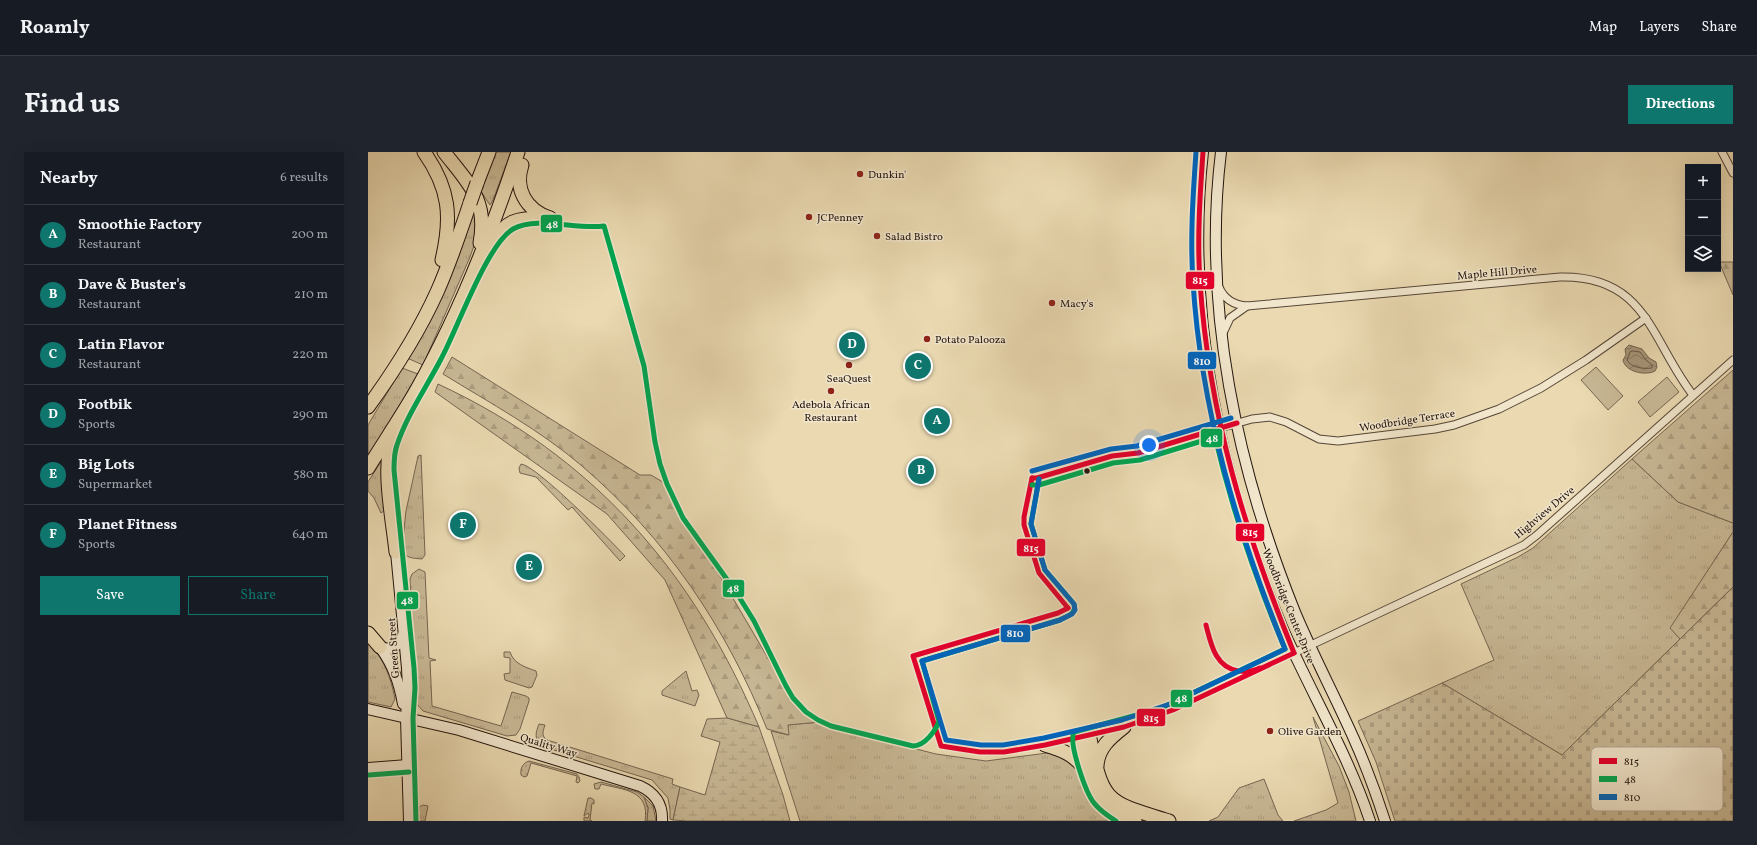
<!DOCTYPE html>
<meta charset="utf-8">
<style>
:root{--surface:#171b24;--page:#20242c;--text:#f1f3f6;--muted:#9ea1a6;--line:#363941;--accent:#0f766e}
body{margin:0;font-family:Vollkorn,serif;background:var(--page);color:var(--text)}
.controls{position:absolute;right:12px;top:12px;display:grid;overflow:hidden;border-radius:0px;box-shadow:0 4px 16px #0002}
.controls button{width:36px;height:36px;display:grid;place-items:center;padding:0;border:0;border-bottom:1px solid var(--line);background:var(--surface);color:var(--text);font:20px sans-serif}
.you{position:absolute;left:781px;top:293px;width:14px;height:14px;margin:-10px;border:3px solid #fff;border-radius:50%;background:#1a73e8;box-shadow:0 0 0 6px #1a73e833}
.badge{display:grid;place-items:center;width:26px;height:26px;border-radius:50%;background:var(--accent);color:#fff;font-size:13px;font-weight:700}
.pin{position:absolute;translate:-50% -50%;border:2px solid #fff;box-shadow:0 1px 4px #0006}
.list{margin:0;padding:0;list-style:none}
h2{display:flex;justify-content:space-between;align-items:center;height:52px;margin:0;padding:0 16px;font-size:17px}
h2 small{font-size:13px;font-weight:400;color:var(--muted)}
.list li{display:grid;grid-template-columns:26px 1fr auto;gap:12px;align-items:center;box-sizing:border-box;height:60px;padding:0 16px;border-top:1px solid var(--line)}
.list b{display:block;font-size:15px;white-space:nowrap}
.list p{margin:0;font-size:13px;white-space:nowrap;color:var(--muted)}
.list em{font-size:13px;font-style:normal;color:var(--muted)}
.actions{display:flex;gap:8px;padding:12px 16px}
.actions a{flex:1;padding:9px 0;border:1px solid var(--accent);border-radius:0px;text-align:center;font-size:14px;color:var(--accent)}
.actions .main{background:var(--accent);color:#fff}
.icon{flex:none;width:22px;height:22px;fill:none;stroke:currentColor;stroke-width:2;stroke-linecap:round;stroke-linejoin:round}
.map{position:relative;flex:none;width:1365px;height:669px;overflow:hidden;border-radius:0px}
header{display:flex;align-items:center;gap:24px;box-sizing:border-box;height:56px;padding:0 20px;background:var(--surface);border-bottom:1px solid var(--line)}
header strong{font-size:19px}
nav{display:flex;gap:22px;margin-inline-start:auto;font-size:14px}
.intro{display:flex;align-items:center;justify-content:space-between;box-sizing:border-box;height:96px;padding:0 24px}
h1{margin:0;font-size:28px}
.button{padding:10px 18px;border-radius:0px;background:var(--accent);color:#fff;font-size:14px;font-weight:700}
main{display:flex;gap:24px;padding:0 24px}
aside{flex:1;background:var(--surface);border-radius:0px;box-shadow:0 4px 16px #0002}
.map>svg:first-child{display:block}
</style>
<header>
<strong>Roamly</strong>
<nav><a>Map</a><a>Layers</a><a>Share</a></nav>
</header>
<div class="intro"><h1>Find us</h1><a class="button">Directions</a></div>
<main>
<aside>
<h2>Nearby<small>6 results</small></h2>
<ul class="list">
<li><span class="badge">A</span><div><b>Smoothie Factory</b><p>Restaurant</p></div><em>200 m</em></li>
<li><span class="badge">B</span><div><b>Dave &amp; Buster's</b><p>Restaurant</p></div><em>210 m</em></li>
<li><span class="badge">C</span><div><b>Latin Flavor</b><p>Restaurant</p></div><em>220 m</em></li>
<li><span class="badge">D</span><div><b>Footbik</b><p>Sports</p></div><em>290 m</em></li>
<li><span class="badge">E</span><div><b>Big Lots</b><p>Supermarket</p></div><em>580 m</em></li>
<li><span class="badge">F</span><div><b>Planet Fitness</b><p>Sports</p></div><em>640 m</em></li>
</ul>
<div class="actions"><a class="main">Save</a><a>Share</a></div>
</aside>
<div class="map">
<svg width="1365" height="669" viewBox="0 0 1365 669">
<defs>
<pattern id="grass-tufts" width="24" height="20" patternUnits="userSpaceOnUse"><rect width="24" height="20" fill="#c8b895"/><path d="M3 7l-1-3M5 7V3M7 7l1-3M15 17l-1-3M17 17v-4M19 17l1-3" fill="none" stroke="#ac9d7f"/></pattern>
<pattern id="forest-firs" width="22" height="20" patternUnits="userSpaceOnUse"><rect width="22" height="20" fill="#c8b895"/><path d="M5 1l3.5 6h-7zM16 11l3.5 6h-7z" fill="#ac9d7f"/></pattern>
<pattern id="wetland-marsh" width="20" height="14" patternUnits="userSpaceOnUse"><rect width="20" height="14" fill="#c8b895"/><path d="M1 5h8M5 5V1M11 12h8M15 12V8" fill="none" stroke="#ac9d7f"/></pattern>
<pattern id="cemetery-stones" width="16" height="16" patternUnits="userSpaceOnUse"><rect width="16" height="16" fill="#c8b895"/><path d="M2 7V4a2 2 0 0 1 4 0v3zM10 15v-3a2 2 0 0 1 4 0v3z" fill="#ac9d7f"/></pattern>
<pattern id="garden-dots" width="8" height="8" patternUnits="userSpaceOnUse"><rect width="8" height="8" fill="#c8b895"/><path d="M2 2h.1M6 6h.1" fill="none" stroke="#ac9d7f" stroke-width="1.8" stroke-linecap="round"/></pattern>
<pattern id="water-waves" width="16" height="10" patternUnits="userSpaceOnUse"><rect width="16" height="10" fill="#a7967a"/><path d="M0 5q4-4 8 0t8 0" fill="none" stroke="#887962"/></pattern>
</defs>
<rect width="100%" height="100%" fill="#ead9b1"/>
<filter id="stains"><feTurbulence type="fractalNoise" baseFrequency=".005" numOctaves="4"/><feColorMatrix values="0 0 0 0 .2 0 0 0 0 .09 0 0 0 0 .02 0 0 0 .5 -.17"/></filter>
<radialGradient id="worn" r=".72"><stop offset=".6" stop-color="#630" stop-opacity="0"/><stop offset="1" stop-color="#630" stop-opacity=".3"/></radialGradient>
<g fill="url(#grass-tufts)" stroke="#766652">
<polygon points="125,0 143,0 125,48 122,53 112,38"/>
<polygon points="106,53 111,79 102,105 55,213 39,206"/>
<polygon points="34,216 50,222 0,308 0,273"/>
<path d="M53 303 57 403 54 407C46 406 37 407 34 397L38 359 50 304Z"/>
<polygon points="16,305 17,358 13,361 6,346 0,339 0,330"/>
<polygon points="1264,307 1310,350 1365,371 1365,380 1303,476 1312,487 1194,603 1074,531 1126,508 1093,432 1150,405 1165,396"/>
<path d="M153 312C168 313 243 389 257 404L252 409 204 355 200 358 168 325 152 321 151 316Z"/>
<polygon points="51,417 57,420 61,506 68,508 62,509 64,554 133,574 144,540 158,544 161,546 161,549 152,577 148,583 139,584 55,559 47,550 42,427 44,422"/>
<path d="M0 491C17 509 22 523 27 547L23 555 0 550Z"/>
<path d="M136 500H142C146 512 157 515 168 519L169 523 164 535 161 536 137 528 136 522 142 521V506L136 505Z"/>
<polygon points="318,519 324,539 329,538 331,543 327,554 294,543 294,539"/>
<polygon points="945,565 971,614 981,640 988,669 926,669 958,658 970,651"/>
<polygon points="452,570 466,576 568,602 618,609 679,601 691,601 712,617 724,644 739,663 754,669 432,669 403,579 420,583 419,573"/>
<path d="M171 572 177 573C175 579 173 584 179 588L305 627 304 632 312 635 305 668 302 667V658L300 646 284 628 176 595C166 589 167 582 171 572Z"/>
<polygon points="896,627 910,663 915,669 841,669 850,665 871,636"/>
<polygon points="276,645 285,654 288,669 279,669 280,656"/>
<polygon points="55,653 60,654 57,669 50,669 51,655"/>
</g>
<g fill="url(#forest-firs)" stroke="#766652">
<polygon points="1351,110 1365,110 1365,143"/>
<path d="M84 205 272 323H283L298 332 421 542 452 570 420 573 421 583 399 577C358 475 298 386 214 314 172 278 122 251 75 222Z"/>
<polygon points="1365,218 1365,371 1310,350 1264,307"/>
<path d="M70 232C225 304 325 419 391 575L359 566 297 428 239 362 67 240Z"/>
<polygon points="1365,380 1365,435 1312,487 1302,476"/>
</g>
<polygon fill="url(#wetland-marsh)" stroke="#766652" points="359,566 391,575 415,643 422,669 319,669 305,668 312,635 337,643 352,590 333,584 339,567"/>
<polygon fill="url(#cemetery-stones)" stroke="#766652" points="1365,435 1365,669 1027,669 1008,610 990,569 1074,531 1194,603"/>
<g fill="url(#garden-dots)" stroke="#766652">
<path d="M161 609 209 622 211 625 212 629 210 631 208 630 209 624 163 611 159 624 156 625 153 623C152 616 155 611 161 609Z"/>
<path d="M233 630 269 640 276 645 280 656 279 669H277C282 638 256 638 233 632L231 637H227L226 632Z"/>
<polygon points="220,646 223,646 226,648 226,652 224,651 222,668 224,669 216,669 216,665 220,666 221,663 220,661 216,664"/>
</g>
<g fill="#c8b895" stroke="#766652">
<polygon points="1228,215 1255,244 1240,258 1213,228"/>
<polygon points="1299,225 1311,240 1282,265 1270,250"/>
</g>
<path fill="url(#water-waves)" stroke="#73624f" d="M1261 193 1274 197 1281 206 1288 210 1289 215 1287 219C1278 224 1257 220 1255 208L1258 203 1257 197Z"/>
<g fill="none" stroke-linecap="round" stroke-linejoin="round">
<path stroke="#665644" stroke-width="1" d="M1265 199 1272 200 1278 208 1284 213V216C1276 217 1263 216 1259 208L1262 200Z"/>
<defs>
<g id="street">
<polyline points="1354,0 1365,21"/>
<path d="M851 135C856 147 866 153 879 154L1192 125C1279 123 1283 189 1325 243"/>
<polyline points="855,181 862,166 879,154"/>
<polyline points="852,276 884,267 902,265 918,270 951,287 970,289 1067,277 1086,273 1131,257 1173,236 1218,208 1278,166"/>
<polyline points="926,501 1156,393 1169,383 1365,208"/>
</g>
<g id="secondary">
<path d="M835 0C817 161 852 329 915 477 943 541 980 602 1002 669"/>
<path d="M853 0C834 155 869 316 927 460 945 503 967 544 986 587 998 614 1008 641 1017 669"/>
<polyline points="28,400 39,516 40,536 38,566 41,669"/>
<path d="M12 495C25 513 31 530 35 552"/>
<path d="M12 495C25 500 33 492 36 480"/>
<path d="M0 557 91 578 272 634C287 641 295 652 294 669"/>
<polyline points="0,616 40,613"/>
</g>
<g id="highway">
<path d="M56 0C82 37 84 65 74 108"/>
<path d="M76 0C101 32 120 48 112 91"/>
<path d="M154 13C146 37 158 58 182 66"/>
<polyline points="109,31 121,0"/>
<path d="M123 93C140 64 151 67 182 66"/>
<path d="M0 255C26 219 51 180 69 140 82 111 92 81 102 51"/>
<path d="M25 285C13 313 25 370 28 400"/>
<path d="M0 316C16 290 33 265 48 239 91 163 123 82 150 0"/>
<polyline points="0,481 12,495"/>
<path d="M721 582C735 650 735 649 801 669"/>
<path d="M711 585C721 627 721 655 767 669"/>
<path d="M677 593C695 598 706 603 717 617"/>
<path d="M729 614C730 596 742 586 756 575"/>
</g>
</defs>
<use href="#street" stroke="#564637" stroke-width="9"/>
<use href="#secondary" stroke="#24150e" stroke-width="12"/>
<use href="#highway" stroke="#24150e" stroke-width="15"/>
<use href="#street" stroke="#f1e6cc" stroke-width="7"/>
<use href="#secondary" stroke="#f1e6cc" stroke-width="10"/>
<use href="#highway" stroke="#ead9b1" stroke-width="13"/>
<defs>
<polyline id="highway-bridge" points="102,51 109,31"/>
</defs>
<use href="#highway-bridge" stroke="#24150e" stroke-width="15" stroke-linecap="butt"/>
<use href="#highway-bridge" stroke="#ead9b1" stroke-width="13"/>
<defs>
<g id="bus-1">
<path d="M835 0C832 43 829 87 832 130 841 263 876 378 926 501"/>
<polyline points="664,326 669,326 744,304 770,301 869,271"/>
<polyline points="664,326 656,365 656,373 671,421 700,456"/>
<polyline points="700,456 690,461 545,504 573,594 612,600 636,600 677,593 756,575 805,558 926,501"/>
<path d="M838 473C843 492 847 515 870 519 878 520 885 520 892 516"/>
</g>
<g id="bus-2">
<path d="M664 333H671L745 311 772 308 847 285C864 358 888 428 917 497L791 557 706 580C700 591 718 641 726 651 732 659 740 664 748 669"/>
<polyline points="1,623 41,620"/>
<path d="M48 669 45 566 47 536 46 516 26 318C26 310 26 301 29 293 39 263 58 236 73 207 89 178 119 92 145 77 169 64 209 78 236 74L276 214 287 290 292 312 299 332 315 366 368 440 386 469 418 534 425 546 438 560 450 568 463 574 545 594C557 594 568 578 571 569L554 509 692 468C699 464 709 462 706 452L677 418 663 372 671 327"/>
</g>
<g id="bus-3">
<polyline points="664,319 743,297 769,294 863,266"/>
<path d="M671 327 663 372 677 418 706 452 707 458 704 462 692 468 554 509 578 588 613 593H635L676 586 754 568 802 552 917 497C869 379 833 258 825 130 822 86 825 43 828 0"/>
</g>
</defs>
<use href="#bus-1" stroke="#f1e6cc" stroke-width="8"/>
<use href="#bus-2" stroke="#f1e6cc" stroke-width="8"/>
<use href="#bus-3" stroke="#f1e6cc" stroke-width="8"/>
<use href="#bus-1" stroke="#e4002b" stroke-width="5"/>
<use href="#bus-2" stroke="#00a651" stroke-width="5"/>
<use href="#bus-3" stroke="#0065bd" stroke-width="5"/>
</g>
<g fill="#8f2418" stroke="#f1e6cc" stroke-width="1.5">
<circle cx="492" cy="22" r="4"/>
<circle cx="441" cy="65" r="4"/>
<circle cx="509" cy="84" r="4"/>
<circle cx="684" cy="151" r="4"/>
<circle cx="559" cy="187" r="4"/>
<circle cx="481" cy="213" r="4"/>
<circle cx="463" cy="239" r="4"/>
<circle cx="902" cy="579" r="4"/>
</g>
<circle fill="#24150e" stroke="#f1e6cc" stroke-width="1.5" cx="719" cy="319" r="3.5"/>
<g text-anchor="middle" stroke-width="3" stroke-linejoin="round" paint-order="stroke">
<g font-size="11" fill="#24150e" stroke="#f1e6cc" text-anchor="start">
<text x="500" y="26">Dunkin'</text>
<text x="449" y="69">JCPenney</text>
<text x="517" y="88">Salad Bistro</text>
<text x="692" y="155">Macy's</text>
<text x="567" y="191">Potato Palooza</text>
<text x="481" y="230" text-anchor="middle">SeaQuest</text>
<text x="463" y="256" text-anchor="middle">Adebola African<tspan x="463" dy="13">Restaurant</tspan></text>
<text x="910" y="583">Olive Garden</text>
</g>
<g font-size="11" fill="#24150e" stroke="#f1e6cc">
<text transform="translate(1129 120) rotate(-5)" y="4">Maple Hill Drive</text>
<text transform="translate(1039 268) rotate(-9)" y="4">Woodbridge Terrace</text>
<text transform="translate(1176 360) rotate(-40)" y="4">Highview Drive</text>
<text transform="translate(921 454) rotate(68)" y="4">Woodbridge Center Drive</text>
<text transform="translate(25 496) rotate(-94)" y="4">Green Street</text>
<text transform="translate(181 593) rotate(17)" y="4">Quality Way</text>
</g>
</g>
<rect x="1223" y="595" width="132" height="64" rx="6" fill="#f1e6cc" stroke="#b4a793" stroke-width="1"/>
<rect x="1231" y="606" width="18" height="6" fill="#e4002b"/>
<rect x="1231" y="624" width="18" height="6" fill="#00a651"/>
<rect x="1231" y="642" width="18" height="6" fill="#0065bd"/>
<g font-size="11" fill="#24150e">
<text x="1256" y="613">815</text>
<text x="1256" y="631">48</text>
<text x="1256" y="649">810</text>
</g>
<g stroke="#f1e6cc" stroke-width="1.5">
<rect x="172" y="62" width="23" height="19" rx="4" fill="#00a651"/>
<rect x="817" y="119" width="30" height="19" rx="4" fill="#e4002b"/>
<rect x="819" y="199" width="30" height="19" rx="4" fill="#0065bd"/>
<rect x="832" y="276" width="23" height="20" rx="4" fill="#00a651"/>
<rect x="867" y="371" width="30" height="19" rx="4" fill="#e4002b"/>
<rect x="648" y="386" width="30" height="19" rx="4" fill="#e4002b"/>
<rect x="354" y="427" width="23" height="19" rx="4" fill="#00a651"/>
<rect x="28" y="439" width="23" height="19" rx="4" fill="#00a651"/>
<rect x="632" y="472" width="31" height="19" rx="4" fill="#0065bd"/>
<rect x="802" y="537" width="23" height="19" rx="4" fill="#00a651"/>
<rect x="768" y="556" width="30" height="19" rx="4" fill="#e4002b"/>
</g>
<g font-size="11" text-anchor="middle" font-weight="bold" fill="#fff">
<text x="184" y="76">48</text>
<text x="832" y="132">815</text>
<text x="834" y="213">810</text>
<text x="844" y="290">48</text>
<text x="882" y="384">815</text>
<text x="663" y="400">815</text>
<text x="365" y="440">48</text>
<text x="39" y="452">48</text>
<text x="647" y="485">810</text>
<text x="813" y="550">48</text>
<text x="783" y="570">815</text>
</g>
<rect width="100%" height="100%" filter="url(#stains)"/>
<rect width="100%" height="100%" fill="url(#worn)"/>
</svg>
<div class="controls">
<button>+</button>
<button>−</button>
<button><svg class="icon" aria-label="layers" viewBox="0 0 24 24"><path d="M12 4l9 5-9 5-9-5zM3 14l9 5 9-5"/></svg></button>
</div>
<div class="you"></div>
<div class="pin badge" style="left:569px;top:269px">A</div>
<div class="pin badge" style="left:553px;top:319px">B</div>
<div class="pin badge" style="left:550px;top:214px">C</div>
<div class="pin badge" style="left:484px;top:193px">D</div>
<div class="pin badge" style="left:161px;top:415px">E</div>
<div class="pin badge" style="left:95px;top:373px">F</div>
</div>
</main>
